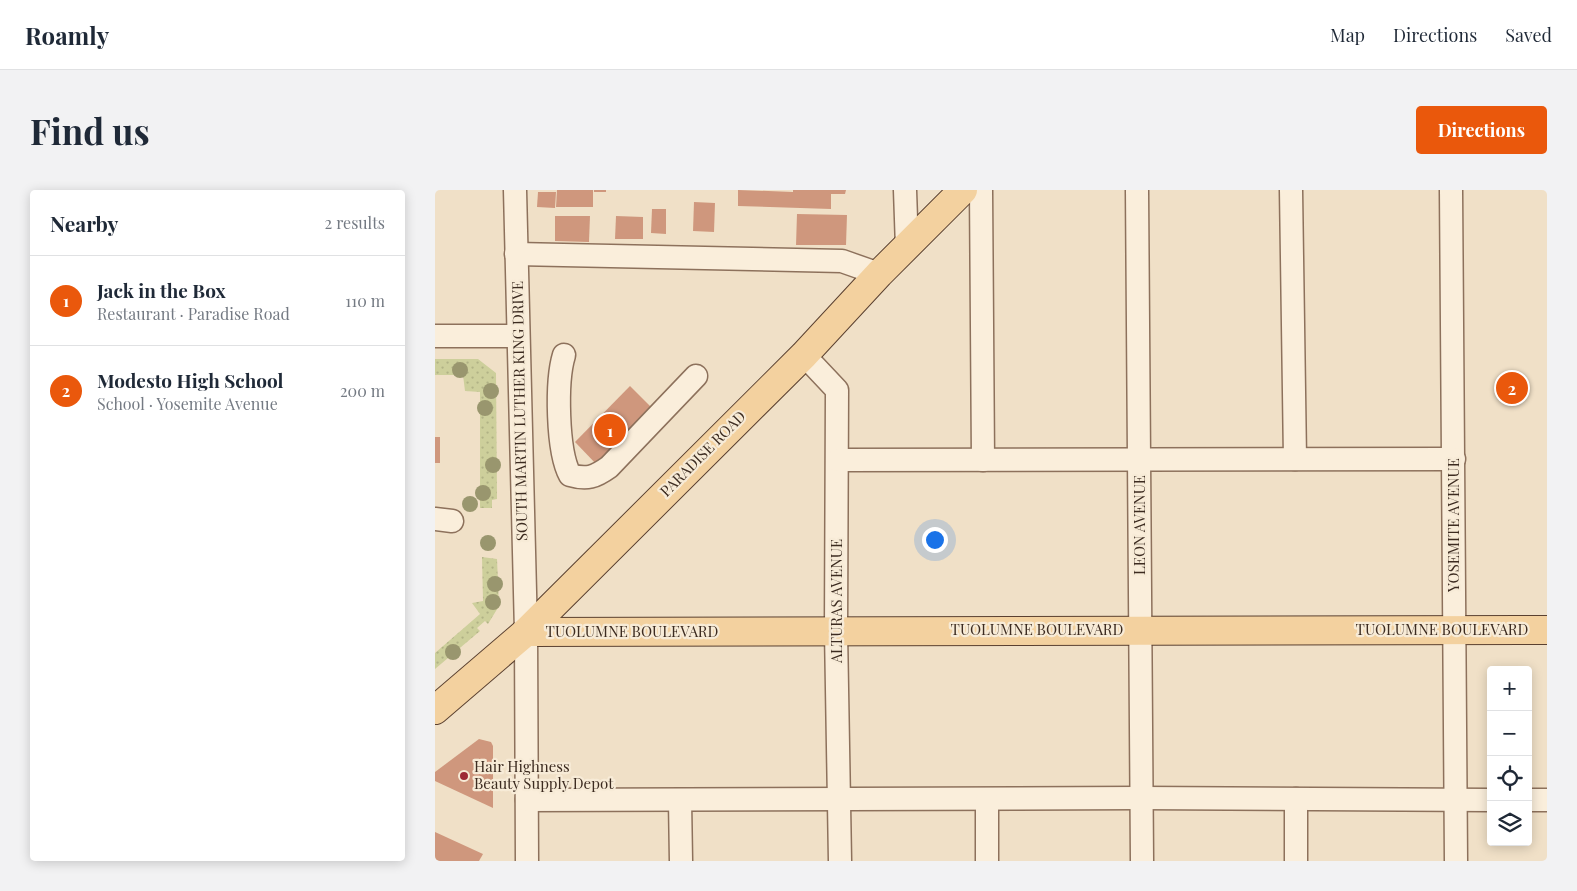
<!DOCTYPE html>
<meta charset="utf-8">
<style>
:root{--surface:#fff;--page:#f2f2f3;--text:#1f2937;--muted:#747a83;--line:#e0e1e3;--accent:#ea580c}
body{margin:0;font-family:"Playfair Display",serif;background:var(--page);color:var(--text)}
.controls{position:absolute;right:15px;bottom:15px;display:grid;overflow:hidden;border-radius:5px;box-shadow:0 2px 12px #0003}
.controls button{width:45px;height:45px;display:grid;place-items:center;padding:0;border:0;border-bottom:1px solid var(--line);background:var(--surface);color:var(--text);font:25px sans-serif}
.you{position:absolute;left:499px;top:349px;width:18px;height:18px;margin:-12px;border:4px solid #fff;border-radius:50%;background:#1a73e8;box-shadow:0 0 0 8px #1a73e833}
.badge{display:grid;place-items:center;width:32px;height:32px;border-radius:50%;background:var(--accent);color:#fff;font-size:16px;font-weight:700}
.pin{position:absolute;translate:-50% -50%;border:2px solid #fff;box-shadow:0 1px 5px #0006}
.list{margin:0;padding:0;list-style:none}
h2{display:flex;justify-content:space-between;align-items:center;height:65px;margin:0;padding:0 20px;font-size:21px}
h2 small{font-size:16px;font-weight:400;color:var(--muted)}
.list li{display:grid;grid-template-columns:32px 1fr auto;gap:15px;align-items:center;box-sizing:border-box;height:90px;padding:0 20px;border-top:1px solid var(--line)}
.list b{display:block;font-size:19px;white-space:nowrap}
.list p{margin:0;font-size:16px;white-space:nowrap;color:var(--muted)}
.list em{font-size:16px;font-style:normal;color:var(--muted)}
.icon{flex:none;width:28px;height:28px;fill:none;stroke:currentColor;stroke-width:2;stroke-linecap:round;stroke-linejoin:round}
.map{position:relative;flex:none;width:1112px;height:671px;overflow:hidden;border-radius:5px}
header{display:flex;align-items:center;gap:30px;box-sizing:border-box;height:70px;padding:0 25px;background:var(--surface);border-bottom:1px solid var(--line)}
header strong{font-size:24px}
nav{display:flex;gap:28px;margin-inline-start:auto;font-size:18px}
.intro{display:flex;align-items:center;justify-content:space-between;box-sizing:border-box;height:120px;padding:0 30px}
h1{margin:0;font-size:35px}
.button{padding:12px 22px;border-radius:5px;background:var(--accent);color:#fff;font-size:18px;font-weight:700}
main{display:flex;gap:30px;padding:0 30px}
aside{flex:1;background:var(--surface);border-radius:5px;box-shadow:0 2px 12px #0003}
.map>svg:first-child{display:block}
</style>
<header>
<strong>Roamly</strong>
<nav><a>Map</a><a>Directions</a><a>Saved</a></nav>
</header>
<div class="intro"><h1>Find us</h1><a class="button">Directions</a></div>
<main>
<aside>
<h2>Nearby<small>2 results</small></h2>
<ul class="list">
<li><span class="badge">1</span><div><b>Jack in the Box</b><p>Restaurant · Paradise Road</p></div><em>110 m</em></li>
<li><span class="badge">2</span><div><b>Modesto High School</b><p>School · Yosemite Avenue</p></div><em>200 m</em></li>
</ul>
</aside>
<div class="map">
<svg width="1112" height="671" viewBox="0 0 1112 671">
<defs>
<pattern id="grass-dots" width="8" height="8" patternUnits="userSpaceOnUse" patternTransform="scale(1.25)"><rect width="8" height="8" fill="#cdcf9b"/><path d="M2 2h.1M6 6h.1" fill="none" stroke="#b1b285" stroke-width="1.8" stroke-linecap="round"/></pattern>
</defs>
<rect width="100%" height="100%" fill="#f0e0c7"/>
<g fill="url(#grass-dots)">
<polygon points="0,169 43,169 61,183 62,309 57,310 57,318 45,318 45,202 30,201 28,185 0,185"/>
<polygon points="47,367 62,369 64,416 53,434 50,431 42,438 45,441 0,479 0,463 45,424 37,413 48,411"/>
</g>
<g fill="#cf977d">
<polygon points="122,0 158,0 158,17 121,17"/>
<rect x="159" y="0" width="12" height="2"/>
<polygon points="303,0 358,2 358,0 411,0 410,4 396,4 396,19 303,16"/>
<polygon points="103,2 121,2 120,18 102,17"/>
<polygon points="259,12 280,13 279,42 258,41"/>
<polygon points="217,19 231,19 231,44 216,43"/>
<polygon points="362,24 412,25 411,55 361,55"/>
<polygon points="120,26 155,26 154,52 120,51"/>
<polygon points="181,26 208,27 208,49 180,49"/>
<polygon points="195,196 218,219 163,276 140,252"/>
<rect x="0" y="247" width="5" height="26"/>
<polygon points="44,549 56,552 58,556 58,618 0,591 0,582"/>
<polygon points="0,642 48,664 44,671 0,671"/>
</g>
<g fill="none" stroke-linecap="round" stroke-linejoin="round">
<defs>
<g id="minor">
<polyline points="80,0 91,442 92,671"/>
<polyline points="470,0 472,58"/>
<polyline points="546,0 548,270"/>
<polyline points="702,0 707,671"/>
<polyline points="856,0 860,269"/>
<polyline points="1016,0 1021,671"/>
<polyline points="81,64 407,71 444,84"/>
<polyline points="0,146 82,146"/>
<path d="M129 165C121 191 122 261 135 285 152 290 160 287 174 277L261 186"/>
<polyline points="369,165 402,200 401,441 405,671"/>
<polyline points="403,270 1019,269"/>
<polyline points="0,329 17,331"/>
<polyline points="861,609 861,671"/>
<polyline points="92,610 706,608 1056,610"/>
<polyline points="245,610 246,671"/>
<polyline points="552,610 552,671"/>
<polyline points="1093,610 1112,610"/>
</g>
<g id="major">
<polyline points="91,442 1112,440"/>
<polyline points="0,520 91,442 369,165 444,84 528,0"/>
</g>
</defs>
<use href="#minor" stroke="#8d715c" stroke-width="25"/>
<use href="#major" stroke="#5a4030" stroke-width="30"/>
<use href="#minor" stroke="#faeedb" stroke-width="22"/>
<use href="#major" stroke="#f3d19f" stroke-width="28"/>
</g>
<g fill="#99966e">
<circle cx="25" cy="180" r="8"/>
<circle cx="56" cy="201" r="8"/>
<circle cx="50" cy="218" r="8"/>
<circle cx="58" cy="275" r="8"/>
<circle cx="48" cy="303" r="8"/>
<circle cx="35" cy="314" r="8"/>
<circle cx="53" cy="353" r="8"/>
<circle cx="60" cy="394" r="8"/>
<circle cx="58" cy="412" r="8"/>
<circle cx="18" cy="462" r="8"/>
</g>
<circle fill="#9d2a36" stroke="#f7ebd7" stroke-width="2" cx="29" cy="586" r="5"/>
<g text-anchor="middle" stroke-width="4.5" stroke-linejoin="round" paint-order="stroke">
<g font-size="15" fill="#3c2b20" stroke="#f7ebd7">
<text transform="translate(85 221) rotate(-91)" y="5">SOUTH MARTIN LUTHER KING DRIVE</text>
<text transform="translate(268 264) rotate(-45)" y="5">PARADISE ROAD</text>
<text transform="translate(705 335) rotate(-90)" y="5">LEON AVENUE</text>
<text transform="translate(1019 335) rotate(-90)" y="5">YOSEMITE AVENUE</text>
<text transform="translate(402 411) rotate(-90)" y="5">ALTURAS AVENUE</text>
<text x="602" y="445">TUOLUMNE BOULEVARD</text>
<text x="1007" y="445">TUOLUMNE BOULEVARD</text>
<text x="197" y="447">TUOLUMNE BOULEVARD</text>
</g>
<g font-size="15" fill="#3c2b20" stroke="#f7ebd7" text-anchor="start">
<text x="39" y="582">Hair Highness<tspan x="39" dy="17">Beauty Supply Depot</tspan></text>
</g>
</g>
</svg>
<div class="controls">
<button>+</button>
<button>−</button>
<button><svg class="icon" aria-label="locate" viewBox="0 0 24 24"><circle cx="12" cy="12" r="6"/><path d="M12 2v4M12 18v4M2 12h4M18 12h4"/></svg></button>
<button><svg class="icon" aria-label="layers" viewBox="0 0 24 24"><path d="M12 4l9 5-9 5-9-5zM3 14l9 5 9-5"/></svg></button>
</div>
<div class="you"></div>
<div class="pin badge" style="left:175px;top:240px">1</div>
<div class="pin badge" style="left:1077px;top:198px">2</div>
</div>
</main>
